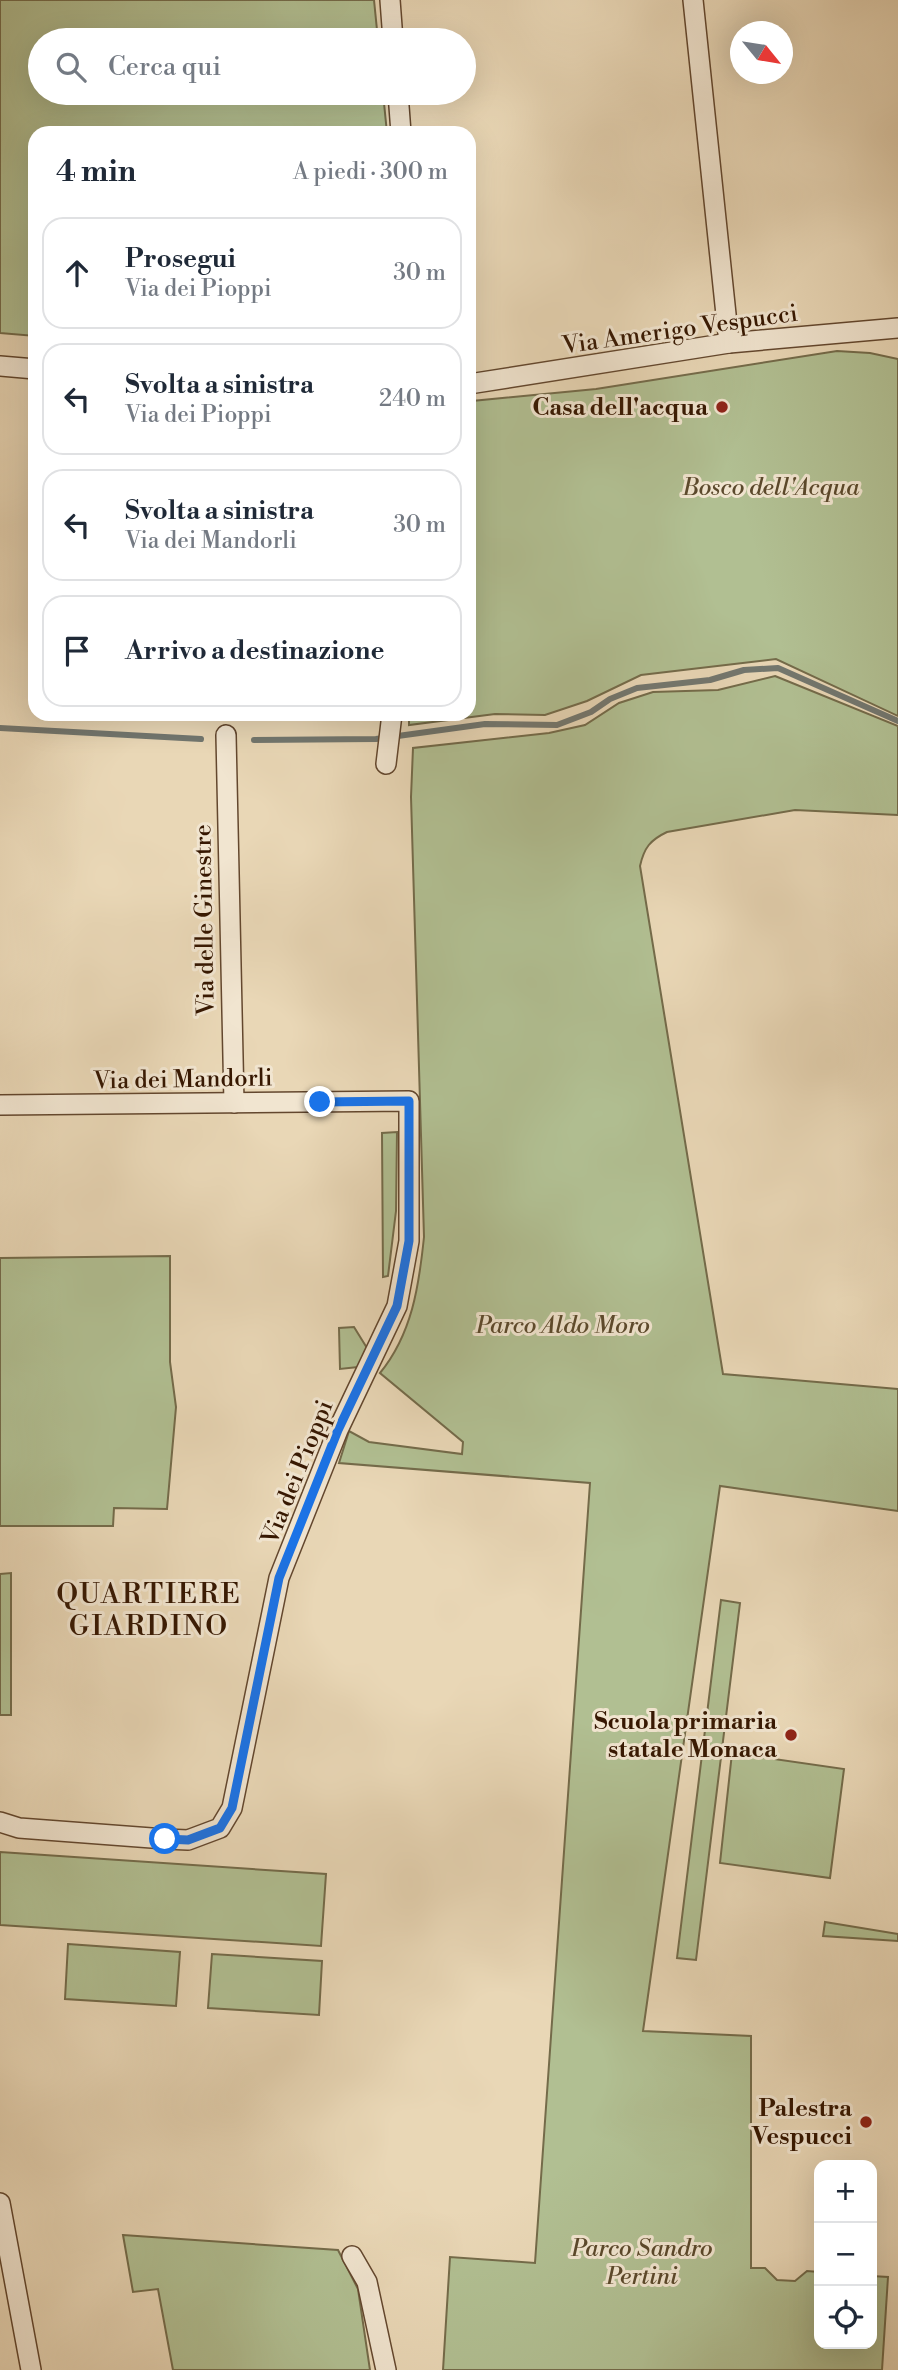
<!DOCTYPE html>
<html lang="it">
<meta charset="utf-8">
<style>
:root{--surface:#fff;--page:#f2f2f3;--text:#1f2937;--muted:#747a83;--line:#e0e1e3}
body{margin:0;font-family:"Libre Bodoni",serif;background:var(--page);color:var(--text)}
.controls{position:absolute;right:21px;bottom:21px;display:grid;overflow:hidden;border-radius:14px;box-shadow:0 7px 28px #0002}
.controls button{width:63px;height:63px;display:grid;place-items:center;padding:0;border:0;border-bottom:2px solid var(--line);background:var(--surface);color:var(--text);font:35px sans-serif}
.compass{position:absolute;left:730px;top:21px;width:63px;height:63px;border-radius:50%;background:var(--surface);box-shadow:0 7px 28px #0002;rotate:120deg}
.stop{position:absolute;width:21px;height:21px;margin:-16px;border:5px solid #1a73e8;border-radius:50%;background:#fff}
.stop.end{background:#1a73e8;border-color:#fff;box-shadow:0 2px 7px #0008}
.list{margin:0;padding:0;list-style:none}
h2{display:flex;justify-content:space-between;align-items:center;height:91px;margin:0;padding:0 28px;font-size:30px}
h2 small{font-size:23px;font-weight:400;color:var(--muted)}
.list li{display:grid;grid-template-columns:46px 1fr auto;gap:21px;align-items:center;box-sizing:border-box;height:112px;margin:0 14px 14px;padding:0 14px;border:2px solid var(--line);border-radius:21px}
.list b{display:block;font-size:26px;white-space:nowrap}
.list p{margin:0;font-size:23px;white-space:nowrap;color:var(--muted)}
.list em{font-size:23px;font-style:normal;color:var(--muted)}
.icon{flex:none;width:38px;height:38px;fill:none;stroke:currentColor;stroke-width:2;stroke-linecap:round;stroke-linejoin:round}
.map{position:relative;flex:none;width:898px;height:2370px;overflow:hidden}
.search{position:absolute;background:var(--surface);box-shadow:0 7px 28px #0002;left:28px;top:28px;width:448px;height:77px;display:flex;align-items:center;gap:18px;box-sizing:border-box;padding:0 24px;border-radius:38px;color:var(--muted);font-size:26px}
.panel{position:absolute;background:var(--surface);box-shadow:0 7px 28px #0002;left:28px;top:126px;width:448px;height:595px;border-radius:21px}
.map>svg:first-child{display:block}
</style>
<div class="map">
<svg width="898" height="2370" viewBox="0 0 898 2370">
<rect width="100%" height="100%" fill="#e9d7b6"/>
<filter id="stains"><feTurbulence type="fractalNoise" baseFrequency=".00286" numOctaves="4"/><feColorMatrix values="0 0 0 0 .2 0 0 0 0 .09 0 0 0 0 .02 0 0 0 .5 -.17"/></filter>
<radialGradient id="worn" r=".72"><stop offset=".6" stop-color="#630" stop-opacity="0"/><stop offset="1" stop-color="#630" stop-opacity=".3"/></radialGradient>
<g fill="#b1bf92" stroke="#746b4a" stroke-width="2">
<polygon points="0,0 374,0 378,40 40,40 40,93 383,93 387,133 35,133 35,336 0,333"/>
<polygon points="837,351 870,353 898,359 898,716 776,659 641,675 587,701 545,715 495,714 409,725 409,714 469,714 469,406 472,401 596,389"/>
<path d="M775 676 898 726V815L795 810 667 832C650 840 644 848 640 866L723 1374 898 1389V1511L720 1486 643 2031 751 2036V2268H765L777 2280 795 2281 807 2271 819 2272V2344H872V2276L888 2277 882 2370H443L450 2257 535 2263 590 1483 339 1463 349 1431 369 1442 462 1454 463 1442 380 1373C412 1334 419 1286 424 1237L411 797 413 748 549 733 585 725 619 703 653 692 718 690Z"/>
<polygon points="397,1132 396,1211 388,1276 383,1277 382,1133"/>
<polygon points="170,1256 170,1362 176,1407 167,1509 114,1508 113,1526 0,1526 0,1258"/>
<polygon points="354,1327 367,1348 358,1367 340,1369 339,1328"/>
<polygon points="11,1573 11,1715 0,1715 0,1574"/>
<polygon points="721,1600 740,1603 696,1960 677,1958"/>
<polygon points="732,1753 844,1769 830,1878 720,1863"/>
<polygon points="0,1852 326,1874 321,1946 0,1925"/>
<polygon points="825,1922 898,1934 898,1941 823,1936"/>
<polygon points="68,1944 180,1952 176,2006 65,1999"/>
<polygon points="212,1954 322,1961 319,2015 208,2008"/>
<polygon points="123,2235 338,2250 358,2289 370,2370 173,2370 158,2289 133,2292"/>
</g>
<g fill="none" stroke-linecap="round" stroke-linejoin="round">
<g stroke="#73776f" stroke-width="6">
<polyline points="0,728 201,739"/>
<polyline points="254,740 376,739 485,724 557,725 591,712 610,699 637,688 710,680 744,670 778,668 898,721"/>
</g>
<defs>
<g id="minor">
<polyline points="390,0 393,40"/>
<polyline points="693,0 729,343"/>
<polyline points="398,93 401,133"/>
<polyline points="0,366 35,369"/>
<polyline points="469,384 729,343 898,328"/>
<polyline points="226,735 234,1103"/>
<polyline points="386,764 392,714"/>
<polyline points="0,1105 409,1101 409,1241 397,1306 338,1430 279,1578 232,1808 220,1828 188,1840 165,1839 19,1828 0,1822"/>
<polyline points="0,2203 31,2370"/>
<polyline points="352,2256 367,2282 386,2370"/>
</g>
</defs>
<use href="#minor" stroke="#63472e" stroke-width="22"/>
<use href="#minor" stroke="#f1e5d0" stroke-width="19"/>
</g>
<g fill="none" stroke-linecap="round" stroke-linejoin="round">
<polyline stroke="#1a73e8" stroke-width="9" points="165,1839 188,1840 220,1828 232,1808 279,1578 338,1430 397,1306 409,1241 409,1101 320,1102"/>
</g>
<g fill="#8f2418" stroke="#f1e5d0" stroke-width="2.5">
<circle cx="722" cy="407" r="7"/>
<circle cx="791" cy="1735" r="7"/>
<circle cx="866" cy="2122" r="7"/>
</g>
<g text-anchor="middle" stroke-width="6" stroke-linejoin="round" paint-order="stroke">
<g font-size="24" fill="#361701" stroke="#f1e5d0">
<text transform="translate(680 329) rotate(-8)" y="8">Via Amerigo Vespucci</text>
<text transform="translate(204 920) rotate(-91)" y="8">Via delle Ginestre</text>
<text transform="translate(183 1079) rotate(-1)" y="8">Via dei Mandorli</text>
<text transform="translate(297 1472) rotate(-68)" y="8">Via dei Pioppi</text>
</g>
<g font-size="24" font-weight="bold" fill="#361701" stroke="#f1e5d0" text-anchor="end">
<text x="708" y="415">Casa dell'acqua</text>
<text x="777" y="1729">Scuola primaria<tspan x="777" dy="28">statale Monaca</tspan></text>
<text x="852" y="2116">Palestra<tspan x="852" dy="28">Vespucci</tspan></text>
</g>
<g font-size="24" font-style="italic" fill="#5b492c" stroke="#f1e5d0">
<text x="771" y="495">Bosco dell'Acqua</text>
<text x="563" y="1333">Parco Aldo Moro</text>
<text x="642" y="2256">Parco Sandro<tspan x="642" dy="28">Pertini</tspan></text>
</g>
<g font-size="28" letter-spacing="2" fill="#361701" stroke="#f1e5d0">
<text x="149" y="1603">QUARTIERE<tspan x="149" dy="32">GIARDINO</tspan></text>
</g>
</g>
<rect width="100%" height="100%" filter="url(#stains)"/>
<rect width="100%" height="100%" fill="url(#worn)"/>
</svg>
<div class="controls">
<button>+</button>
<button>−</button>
<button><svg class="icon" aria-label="locate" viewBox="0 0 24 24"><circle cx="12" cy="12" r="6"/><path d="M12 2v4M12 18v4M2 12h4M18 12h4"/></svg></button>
</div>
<svg class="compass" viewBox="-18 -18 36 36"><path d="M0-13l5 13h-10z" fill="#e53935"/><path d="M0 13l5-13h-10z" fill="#747a83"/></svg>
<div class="stop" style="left:165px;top:1839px"></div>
<div class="stop end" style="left:320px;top:1102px"></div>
<div class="search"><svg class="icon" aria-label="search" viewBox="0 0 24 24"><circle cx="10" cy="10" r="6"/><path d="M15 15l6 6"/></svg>Cerca qui</div>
<section class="panel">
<h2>4 min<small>A piedi · 300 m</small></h2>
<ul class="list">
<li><svg class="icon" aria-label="ahead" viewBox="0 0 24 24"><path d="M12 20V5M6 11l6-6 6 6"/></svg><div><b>Prosegui</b><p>Via dei Pioppi</p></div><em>30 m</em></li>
<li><svg class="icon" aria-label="left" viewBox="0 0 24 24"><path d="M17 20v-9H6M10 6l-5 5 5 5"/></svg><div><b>Svolta a sinistra</b><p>Via dei Pioppi</p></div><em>240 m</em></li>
<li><svg class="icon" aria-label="left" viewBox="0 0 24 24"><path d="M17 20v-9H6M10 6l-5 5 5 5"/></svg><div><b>Svolta a sinistra</b><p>Via dei Mandorli</p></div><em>30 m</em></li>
<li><svg class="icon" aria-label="arrive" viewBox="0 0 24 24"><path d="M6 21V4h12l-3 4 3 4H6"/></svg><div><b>Arrivo a destinazione</b></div></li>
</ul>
</section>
</div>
